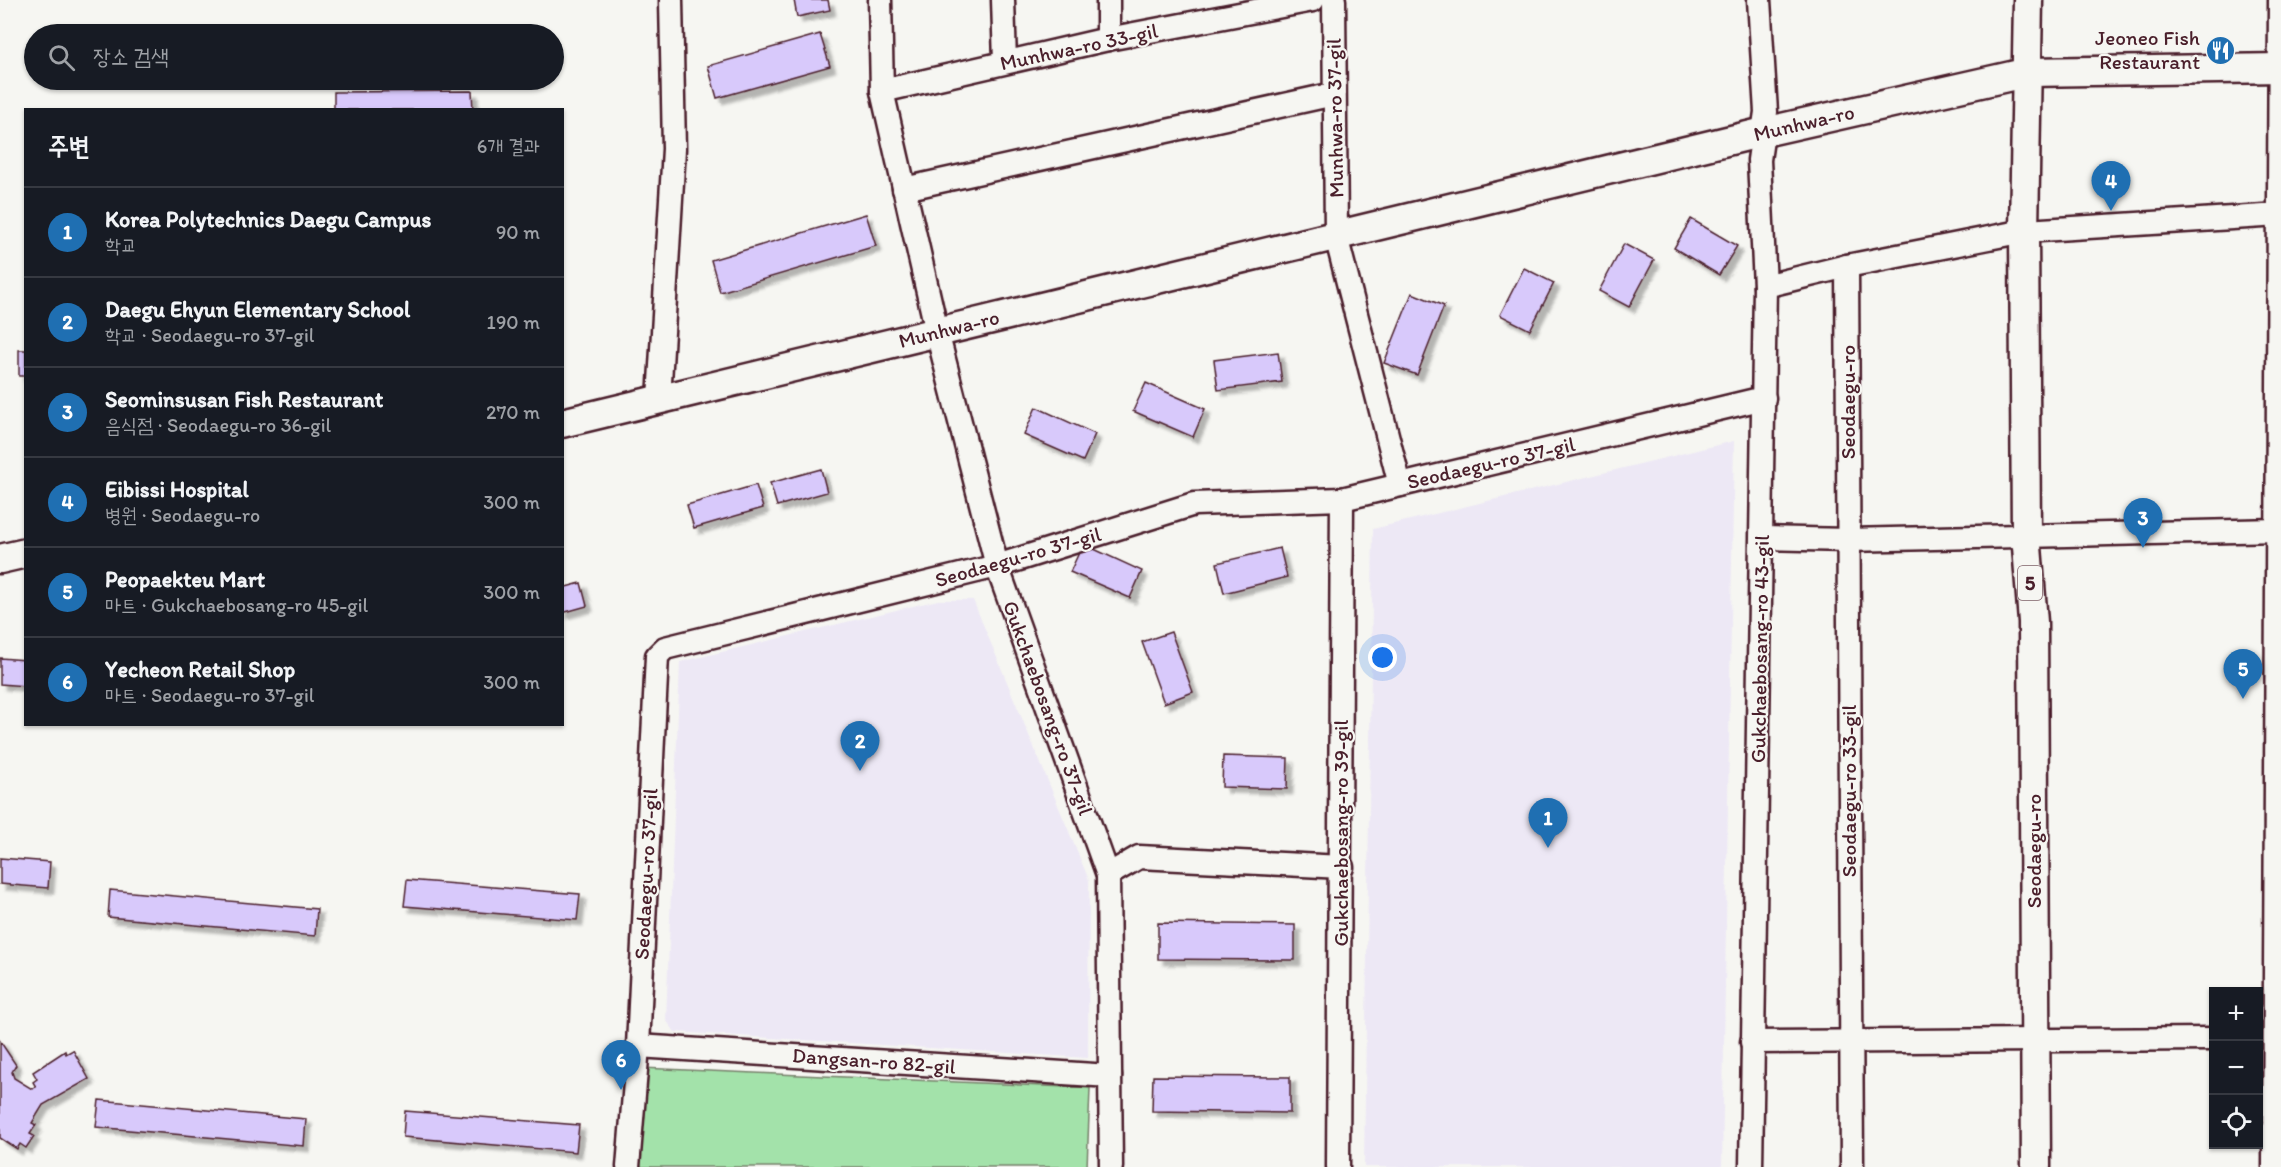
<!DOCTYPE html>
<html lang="ko">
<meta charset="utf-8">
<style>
:root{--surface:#171b24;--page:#20242c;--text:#f1f3f6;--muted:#9ea1a6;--line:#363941;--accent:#1f6fb2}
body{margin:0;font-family:Itim,"Poor Story",sans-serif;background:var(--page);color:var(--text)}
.controls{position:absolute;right:18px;bottom:18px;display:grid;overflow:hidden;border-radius:0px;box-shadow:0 2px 4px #0004}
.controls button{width:54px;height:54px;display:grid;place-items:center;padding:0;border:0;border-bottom:2px solid var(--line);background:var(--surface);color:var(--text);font:30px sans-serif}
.you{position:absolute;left:1383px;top:658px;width:21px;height:21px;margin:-15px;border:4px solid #fff;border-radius:50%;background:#1a73e8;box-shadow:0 0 0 9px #1a73e833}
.badge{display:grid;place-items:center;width:39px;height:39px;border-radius:50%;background:var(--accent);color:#fff;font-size:20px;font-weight:700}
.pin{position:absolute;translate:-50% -50px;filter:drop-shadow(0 2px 3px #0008)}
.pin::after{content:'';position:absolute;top:32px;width:21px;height:18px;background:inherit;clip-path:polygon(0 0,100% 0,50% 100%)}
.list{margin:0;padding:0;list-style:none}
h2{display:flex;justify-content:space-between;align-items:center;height:78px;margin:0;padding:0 24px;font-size:26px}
h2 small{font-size:20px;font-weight:400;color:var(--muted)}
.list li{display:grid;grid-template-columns:39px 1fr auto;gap:18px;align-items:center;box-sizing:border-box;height:90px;padding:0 24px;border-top:2px solid var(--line)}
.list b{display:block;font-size:22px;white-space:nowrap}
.list p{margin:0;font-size:20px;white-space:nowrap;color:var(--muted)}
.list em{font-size:20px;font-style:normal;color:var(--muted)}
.icon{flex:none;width:33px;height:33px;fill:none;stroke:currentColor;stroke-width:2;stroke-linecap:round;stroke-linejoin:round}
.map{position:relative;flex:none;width:2281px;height:1167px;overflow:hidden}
.search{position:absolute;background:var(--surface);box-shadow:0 2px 4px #0004;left:24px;top:24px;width:540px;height:66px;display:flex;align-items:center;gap:15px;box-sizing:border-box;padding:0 21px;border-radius:33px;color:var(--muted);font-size:22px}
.panel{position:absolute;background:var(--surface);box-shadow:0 2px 4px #0004;left:24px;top:108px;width:540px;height:618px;border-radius:0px}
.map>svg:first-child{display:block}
</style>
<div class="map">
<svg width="2281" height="1167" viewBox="0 0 2281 1167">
<defs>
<filter id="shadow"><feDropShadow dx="5.5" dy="5.5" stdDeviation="1.5" flood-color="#0004"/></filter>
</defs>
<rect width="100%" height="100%" fill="#f6f6f2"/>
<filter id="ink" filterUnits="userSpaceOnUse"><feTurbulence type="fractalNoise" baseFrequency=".0167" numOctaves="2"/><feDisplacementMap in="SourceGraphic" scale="12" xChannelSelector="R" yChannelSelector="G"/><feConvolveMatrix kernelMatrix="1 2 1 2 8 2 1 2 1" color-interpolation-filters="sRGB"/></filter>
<g filter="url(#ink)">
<g fill="#ede8f5">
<polygon points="1734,441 1722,1167 1364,1167 1373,529"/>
<polygon points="938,600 973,600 1089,880 1088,1058 675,1032 666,1020 680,662"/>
</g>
<polygon fill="#a3e2aa" stroke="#76806a" stroke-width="1.5" points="641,1068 1090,1088 1087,1167 637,1167"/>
<g fill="#d8c9fb" stroke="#4a1f2b" stroke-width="1.5" filter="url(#shadow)">
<polygon points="794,0 828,0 830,10 797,17"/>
<polygon points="820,34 830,66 717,98 708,66"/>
<polygon points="472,91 473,110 334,110 334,92"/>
<polygon points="866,214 876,246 720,292 711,260"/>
<polygon points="1691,219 1737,246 1719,275 1674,248"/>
<polygon points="1624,244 1654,260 1629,307 1599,291"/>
<polygon points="1524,268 1554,283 1530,330 1500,315"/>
<polygon points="1412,293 1444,306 1417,375 1384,363"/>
<rect x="19" y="350" width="7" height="26"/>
<polygon points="1278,352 1282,382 1218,390 1214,360"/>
<polygon points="1146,383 1205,409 1193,437 1133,411"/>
<polygon points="1036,407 1095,434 1083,461 1024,435"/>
<polygon points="821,469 827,492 777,506 770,483"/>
<polygon points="756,485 763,508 694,528 687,505"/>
<polygon points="1083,544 1142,571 1130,598 1070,572"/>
<polygon points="1280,548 1287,577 1224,593 1217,563"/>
<polygon points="581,583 587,606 562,613 562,588"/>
<polygon points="1171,632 1193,692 1164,703 1142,642"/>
<polygon points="0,658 26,660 26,686 0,684"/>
<polygon points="1223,756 1288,758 1287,789 1222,787"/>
<polygon points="0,858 50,862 48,888 0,884"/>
<polygon points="407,880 580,894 577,920 404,906"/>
<polygon points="110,890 317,909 315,936 108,917"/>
<polygon points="1158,923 1295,925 1295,960 1158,959"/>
<polygon points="0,1041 16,1065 12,1072 14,1078 32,1089 36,1087 33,1082 37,1079 33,1072 65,1051 66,1054 73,1050 89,1079 43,1105 32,1123 36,1125 30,1134 34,1136 26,1148 20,1144 17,1149 0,1138"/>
<polygon points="1153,1076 1290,1077 1290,1113 1152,1111"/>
<polygon points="99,1100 306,1119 304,1146 96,1127"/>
<polygon points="405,1111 579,1125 576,1152 403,1137"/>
</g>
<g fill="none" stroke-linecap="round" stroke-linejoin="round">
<defs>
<g id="minor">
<polyline points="880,0 882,91 937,332 997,566 1108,875 1111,1167"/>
<polyline points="1003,0 1005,62"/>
<polyline points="1108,0 1108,39"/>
<polyline points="1334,0 1336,236 1400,485"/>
<polyline points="882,91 1108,39 1313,0"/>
<polyline points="904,189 1334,94"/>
<polyline points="1847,266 1852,1167"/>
<polyline points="1765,286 1847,266 2024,231 2280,215"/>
<polyline points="659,399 674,149 671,0"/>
<polyline points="1762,538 1848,540 2278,530"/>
<polyline points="1108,875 1139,857 1342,867"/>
<polyline points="1752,1042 2214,1039"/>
<polyline points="638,1046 1110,1076"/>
<polyline points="628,1167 638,1046 657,656 665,648 997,566 1194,504 1342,499 1764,398"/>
<polyline points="1338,1167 1342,499"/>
<polyline points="1751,1167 1765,286 1759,160 1766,112 1759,0"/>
<polyline points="2274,1167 2280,0"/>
</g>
<g id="major">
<polyline points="2028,0 2024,231 2026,534 2033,622 2036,1167"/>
<polyline points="562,423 1764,132 2029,72 2281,68"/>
<polyline points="0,559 26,553"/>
</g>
</defs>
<use href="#minor" stroke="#4a1f2b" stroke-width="27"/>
<use href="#major" stroke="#4a1f2b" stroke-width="33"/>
<use href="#minor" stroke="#f6f6f2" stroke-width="22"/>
<use href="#major" stroke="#f6f6f2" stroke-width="28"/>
</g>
</g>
<defs>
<symbol id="restaurant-disc" viewBox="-11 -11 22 22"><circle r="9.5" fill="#1f6fb2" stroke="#f6f6f2"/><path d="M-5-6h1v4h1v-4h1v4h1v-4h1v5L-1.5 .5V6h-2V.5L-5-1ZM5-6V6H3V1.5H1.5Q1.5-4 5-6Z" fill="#fff"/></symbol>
</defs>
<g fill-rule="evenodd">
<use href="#restaurant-disc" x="2204" y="34" width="33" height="33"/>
</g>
<g text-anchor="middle" stroke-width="4.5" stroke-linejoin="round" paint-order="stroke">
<rect fill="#f6f6f2" stroke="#7e6067" stroke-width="1.5" x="2018" y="566" width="24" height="34" rx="4.5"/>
<g font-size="20" font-weight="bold" fill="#4a1f2b">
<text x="2030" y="590">5</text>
</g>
<g font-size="21" fill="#4a1f2b" stroke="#f6f6f2" text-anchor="end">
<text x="2200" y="45">Jeoneo Fish<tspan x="2200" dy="24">Restaurant</tspan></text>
</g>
<g font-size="21" fill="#4a1f2b" stroke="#f6f6f2">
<text transform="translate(1079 47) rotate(-12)" y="7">Munhwa-ro 33-gil</text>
<text transform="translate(1335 118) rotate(-91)" y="7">Munhwa-ro 37-gil</text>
<text transform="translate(1804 123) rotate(-13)" y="7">Munhwa-ro</text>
<text transform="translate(949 329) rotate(-14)" y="7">Munhwa-ro</text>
<text transform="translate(1848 402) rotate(-90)" y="7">Seodaegu-ro</text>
<text transform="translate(1491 463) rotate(-13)" y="7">Seodaegu-ro 37-gil</text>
<text transform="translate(1018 557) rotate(-16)" y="7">Seodaegu-ro 37-gil</text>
<text transform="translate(1760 649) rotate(-89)" y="7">Gukchaebosang-ro 43-gil</text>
<text transform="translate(1048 708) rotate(70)" y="7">Gukchaebosang-ro 37-gil</text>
<text transform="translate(1849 791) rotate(-90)" y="7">Seodaegu-ro 33-gil</text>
<text transform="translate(1341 833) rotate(-90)" y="7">Gukchaebosang-ro 39-gil</text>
<text transform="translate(2034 851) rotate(-90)" y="7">Seodaegu-ro</text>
<text transform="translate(646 874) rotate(-87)" y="7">Seodaegu-ro 37-gil</text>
<text transform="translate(874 1061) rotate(4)" y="7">Dangsan-ro 82-gil</text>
</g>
</g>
</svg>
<div class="controls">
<button>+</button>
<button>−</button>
<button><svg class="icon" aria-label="locate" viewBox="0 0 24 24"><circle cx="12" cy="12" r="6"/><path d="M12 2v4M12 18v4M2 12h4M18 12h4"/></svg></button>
</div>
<div class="you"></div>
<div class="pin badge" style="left:1548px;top:848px">1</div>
<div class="pin badge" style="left:860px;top:771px">2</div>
<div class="pin badge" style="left:2143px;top:548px">3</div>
<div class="pin badge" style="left:2111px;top:211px">4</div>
<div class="pin badge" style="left:2243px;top:699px">5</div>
<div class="pin badge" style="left:621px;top:1090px">6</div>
<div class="search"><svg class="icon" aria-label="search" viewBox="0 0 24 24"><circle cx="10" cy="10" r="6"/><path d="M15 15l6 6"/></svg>장소 검색</div>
<section class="panel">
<h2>주변<small>6개 결과</small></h2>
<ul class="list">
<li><span class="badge">1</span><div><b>Korea Polytechnics Daegu Campus</b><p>학교</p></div><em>90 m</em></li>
<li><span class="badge">2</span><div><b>Daegu Ehyun Elementary School</b><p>학교 · Seodaegu-ro 37-gil</p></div><em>190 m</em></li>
<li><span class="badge">3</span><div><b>Seominsusan Fish Restaurant</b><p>음식점 · Seodaegu-ro 36-gil</p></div><em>270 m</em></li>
<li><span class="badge">4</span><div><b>Eibissi Hospital</b><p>병원 · Seodaegu-ro</p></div><em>300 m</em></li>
<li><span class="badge">5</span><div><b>Peopaekteu Mart</b><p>마트 · Gukchaebosang-ro 45-gil</p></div><em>300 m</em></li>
<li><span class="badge">6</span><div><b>Yecheon Retail Shop</b><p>마트 · Seodaegu-ro 37-gil</p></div><em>300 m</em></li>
</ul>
</section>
</div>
